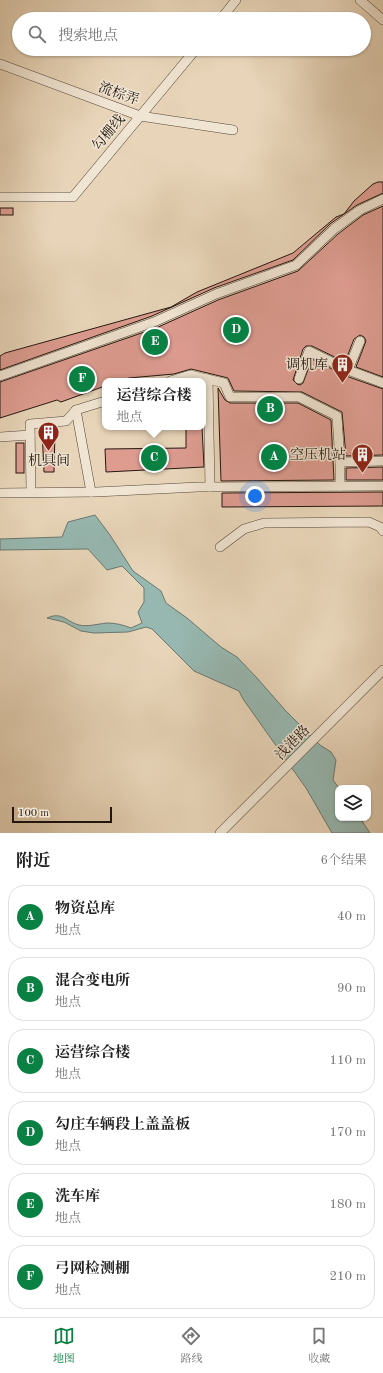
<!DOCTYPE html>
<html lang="zh">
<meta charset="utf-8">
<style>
:root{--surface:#fff;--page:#f2f2f2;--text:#222;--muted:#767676;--line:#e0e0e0;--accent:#0b8043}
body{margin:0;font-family:"Old Standard TT","Noto Serif SC",serif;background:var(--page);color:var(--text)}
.controls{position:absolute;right:12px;bottom:12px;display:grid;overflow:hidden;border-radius:8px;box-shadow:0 1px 3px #0004}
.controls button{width:36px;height:36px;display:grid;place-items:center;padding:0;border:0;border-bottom:1px solid var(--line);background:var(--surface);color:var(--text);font:20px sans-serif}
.scale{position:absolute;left:12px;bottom:10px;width:100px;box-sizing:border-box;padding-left:4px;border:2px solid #23170f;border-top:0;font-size:11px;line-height:14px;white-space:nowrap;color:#23170f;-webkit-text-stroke:3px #f0e4d2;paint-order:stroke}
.you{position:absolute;left:255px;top:496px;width:14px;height:14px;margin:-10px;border:3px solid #fff;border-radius:50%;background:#1a73e8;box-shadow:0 0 0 6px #1a73e833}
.badge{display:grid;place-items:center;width:26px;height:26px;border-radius:50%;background:var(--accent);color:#fff;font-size:13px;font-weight:700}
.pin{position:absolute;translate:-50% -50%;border:2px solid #fff;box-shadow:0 1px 4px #0006}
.popup{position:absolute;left:102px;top:378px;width:104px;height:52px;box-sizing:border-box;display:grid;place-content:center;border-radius:8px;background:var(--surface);filter:drop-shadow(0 1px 3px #0005);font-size:13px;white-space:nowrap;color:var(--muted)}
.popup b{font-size:15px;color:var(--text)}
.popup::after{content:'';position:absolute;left:50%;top:100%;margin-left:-8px;border:8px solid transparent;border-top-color:var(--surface)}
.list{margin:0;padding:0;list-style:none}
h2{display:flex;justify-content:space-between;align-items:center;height:52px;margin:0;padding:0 16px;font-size:17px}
h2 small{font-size:13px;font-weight:400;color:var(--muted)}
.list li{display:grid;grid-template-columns:26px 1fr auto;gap:12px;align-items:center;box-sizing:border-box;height:64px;margin:0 8px 8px;padding:0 8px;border:1px solid var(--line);border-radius:16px}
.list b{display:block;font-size:15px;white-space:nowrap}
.list p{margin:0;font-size:13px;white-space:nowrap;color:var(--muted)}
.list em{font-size:13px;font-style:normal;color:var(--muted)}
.icon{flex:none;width:22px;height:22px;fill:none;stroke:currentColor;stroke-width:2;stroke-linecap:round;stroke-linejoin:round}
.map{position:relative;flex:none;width:383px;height:833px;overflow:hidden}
.search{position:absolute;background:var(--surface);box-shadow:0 1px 3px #0004;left:12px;right:12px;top:12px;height:44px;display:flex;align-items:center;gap:10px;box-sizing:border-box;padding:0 14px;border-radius:22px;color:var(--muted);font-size:15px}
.sheet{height:484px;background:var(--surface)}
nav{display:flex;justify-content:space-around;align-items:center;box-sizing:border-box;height:56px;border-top:1px solid var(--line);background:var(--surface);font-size:11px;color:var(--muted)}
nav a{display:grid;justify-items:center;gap:2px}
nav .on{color:var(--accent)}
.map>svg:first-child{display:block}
</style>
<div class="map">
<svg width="383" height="833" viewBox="0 0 383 833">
<rect width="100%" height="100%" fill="#e8d5b9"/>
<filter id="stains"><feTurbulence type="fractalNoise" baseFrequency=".005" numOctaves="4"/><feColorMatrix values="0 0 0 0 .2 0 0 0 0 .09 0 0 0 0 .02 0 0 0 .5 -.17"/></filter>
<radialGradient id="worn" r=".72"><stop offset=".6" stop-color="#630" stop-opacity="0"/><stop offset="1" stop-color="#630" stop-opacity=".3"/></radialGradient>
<path fill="#97b8b1" stroke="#697870" d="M95 515 110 535 133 571 161 591 166 603 187 618 221 647 237 657 257 678 285 710 320 745 331 752 336 760 333 780 339 788 338 818H360L370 833H332L306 788 243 699 239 691 194 671 152 629 146 627 128 632 94 633 81 631 64 622 47 618C62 611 67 622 79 625 88 627 97 624 107 623 116 623 123 625 131 628L142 623 138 612 144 602V588L122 566 107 570 88 549 0 550V539L62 537 68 522Z"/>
<g fill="#de9c91" stroke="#23170f">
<polygon points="378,182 383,182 383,193 357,205 330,224 293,260 214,288 152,316 0,370 0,356 5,353 171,307 197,292 293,253 336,217 344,214 354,201 373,184"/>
<polygon points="383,206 383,377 356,367 366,341 364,337 360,335 354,339 345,362 312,346 306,346 303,349 293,380 297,384 300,385 303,383 312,359 346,376 383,389 383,455 346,456 342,412 302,392 234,391 228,378 191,369 174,374 129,378 121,381 105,381 105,386 61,402 57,400 0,418 0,382 156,328 218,300 298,271 338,234 363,215"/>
<rect x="0" y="208" width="13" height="7"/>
<polygon points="218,388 225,400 230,403 298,403 331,420 334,480 221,481"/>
<polygon points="186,427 202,427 204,467 106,472 105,449 186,448"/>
<polygon points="42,431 55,432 54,472 44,472"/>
<rect x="16" y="443" width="8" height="30"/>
<polygon points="383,467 383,480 346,480 346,468"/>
<polygon points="383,492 383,506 222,507 222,493"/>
</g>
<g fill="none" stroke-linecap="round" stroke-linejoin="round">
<defs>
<g id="minor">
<polyline points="360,0 383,20"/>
<polyline points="221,19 236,0"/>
<polyline points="0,64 140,116 233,130"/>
<polyline points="0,197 73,197 196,49"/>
<polyline points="348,370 383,383"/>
<polyline points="0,376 154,322 216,294 296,265 334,229 360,210 383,199"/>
<polyline points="208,379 210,487"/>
<polyline points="299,379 309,351 348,370 360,341"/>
<polyline points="170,381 190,375 224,383 230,397 299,397 337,416 340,462 340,486"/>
<polyline points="0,437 30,435"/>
<polyline points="340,462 383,461"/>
<polyline points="31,492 30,424 66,421 76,410"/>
<polyline points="91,492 76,410 105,401"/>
<polyline points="0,493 96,492 198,487 383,486"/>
<polyline points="220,547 244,529 264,523 369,522 380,527 383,531"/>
<polyline points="220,833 383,670"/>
</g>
</defs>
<use href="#minor" stroke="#54463a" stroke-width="10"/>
<use href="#minor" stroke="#f0e4d2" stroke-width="9"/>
</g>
<defs>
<symbol id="building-pin" viewBox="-11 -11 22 30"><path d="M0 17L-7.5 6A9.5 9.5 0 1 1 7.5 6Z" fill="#8f2418" stroke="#f0e4d2"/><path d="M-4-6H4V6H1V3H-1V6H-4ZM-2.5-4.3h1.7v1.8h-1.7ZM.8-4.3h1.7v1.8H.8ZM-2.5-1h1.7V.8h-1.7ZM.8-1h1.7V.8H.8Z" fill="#fff"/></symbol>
</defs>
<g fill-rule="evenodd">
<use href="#building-pin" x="330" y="352" width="25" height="34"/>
<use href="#building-pin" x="36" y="420" width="25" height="34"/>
<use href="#building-pin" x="350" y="442" width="25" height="34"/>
</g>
<g text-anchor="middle" stroke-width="3" stroke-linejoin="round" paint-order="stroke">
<g font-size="14" fill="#23170f" stroke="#f0e4d2">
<text transform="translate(119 93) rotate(20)" y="5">流棕弄</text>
<text transform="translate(108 132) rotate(-50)" y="5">勾栅线</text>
<text transform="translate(292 742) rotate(-45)" y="5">浅港路</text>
</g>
<g font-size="14" fill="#23170f" stroke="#f0e4d2" text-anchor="end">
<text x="328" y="369">调机库</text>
<text x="346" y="459">空压机站</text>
<text x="49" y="465" text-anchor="middle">机具间</text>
</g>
</g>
<rect width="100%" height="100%" filter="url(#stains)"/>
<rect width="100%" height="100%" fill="url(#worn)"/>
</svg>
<div class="controls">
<button><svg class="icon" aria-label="layers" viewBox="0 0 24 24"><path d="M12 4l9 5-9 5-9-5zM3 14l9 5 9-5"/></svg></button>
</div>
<div class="scale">100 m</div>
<div class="you"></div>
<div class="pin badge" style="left:274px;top:457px">A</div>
<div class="pin badge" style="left:270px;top:409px">B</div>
<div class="pin badge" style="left:154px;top:458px">C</div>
<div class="popup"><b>运营综合楼</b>地点</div>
<div class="pin badge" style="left:236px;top:330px">D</div>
<div class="pin badge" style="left:155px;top:342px">E</div>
<div class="pin badge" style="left:82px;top:379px">F</div>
<div class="search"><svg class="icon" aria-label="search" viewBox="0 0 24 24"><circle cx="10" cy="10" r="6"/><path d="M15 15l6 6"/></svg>搜索地点</div>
</div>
<section class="sheet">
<h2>附近<small>6个结果</small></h2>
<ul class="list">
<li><span class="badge">A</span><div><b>物资总库</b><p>地点</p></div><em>40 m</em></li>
<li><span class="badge">B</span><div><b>混合变电所</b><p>地点</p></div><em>90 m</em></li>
<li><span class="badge">C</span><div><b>运营综合楼</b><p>地点</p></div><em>110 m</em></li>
<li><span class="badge">D</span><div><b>勾庄车辆段上盖盖板</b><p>地点</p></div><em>170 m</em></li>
<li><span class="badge">E</span><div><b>洗车库</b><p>地点</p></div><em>180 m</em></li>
<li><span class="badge">F</span><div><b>弓网检测棚</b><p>地点</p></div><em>210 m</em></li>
</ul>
</section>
<nav>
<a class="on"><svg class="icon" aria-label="map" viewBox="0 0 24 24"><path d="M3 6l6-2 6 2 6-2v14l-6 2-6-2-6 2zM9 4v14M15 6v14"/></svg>地图</a>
<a><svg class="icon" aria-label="directions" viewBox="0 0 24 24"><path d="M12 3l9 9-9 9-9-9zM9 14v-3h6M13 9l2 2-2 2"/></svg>路线</a>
<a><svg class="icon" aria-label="saved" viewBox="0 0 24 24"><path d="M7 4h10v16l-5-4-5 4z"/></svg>收藏</a>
</nav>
